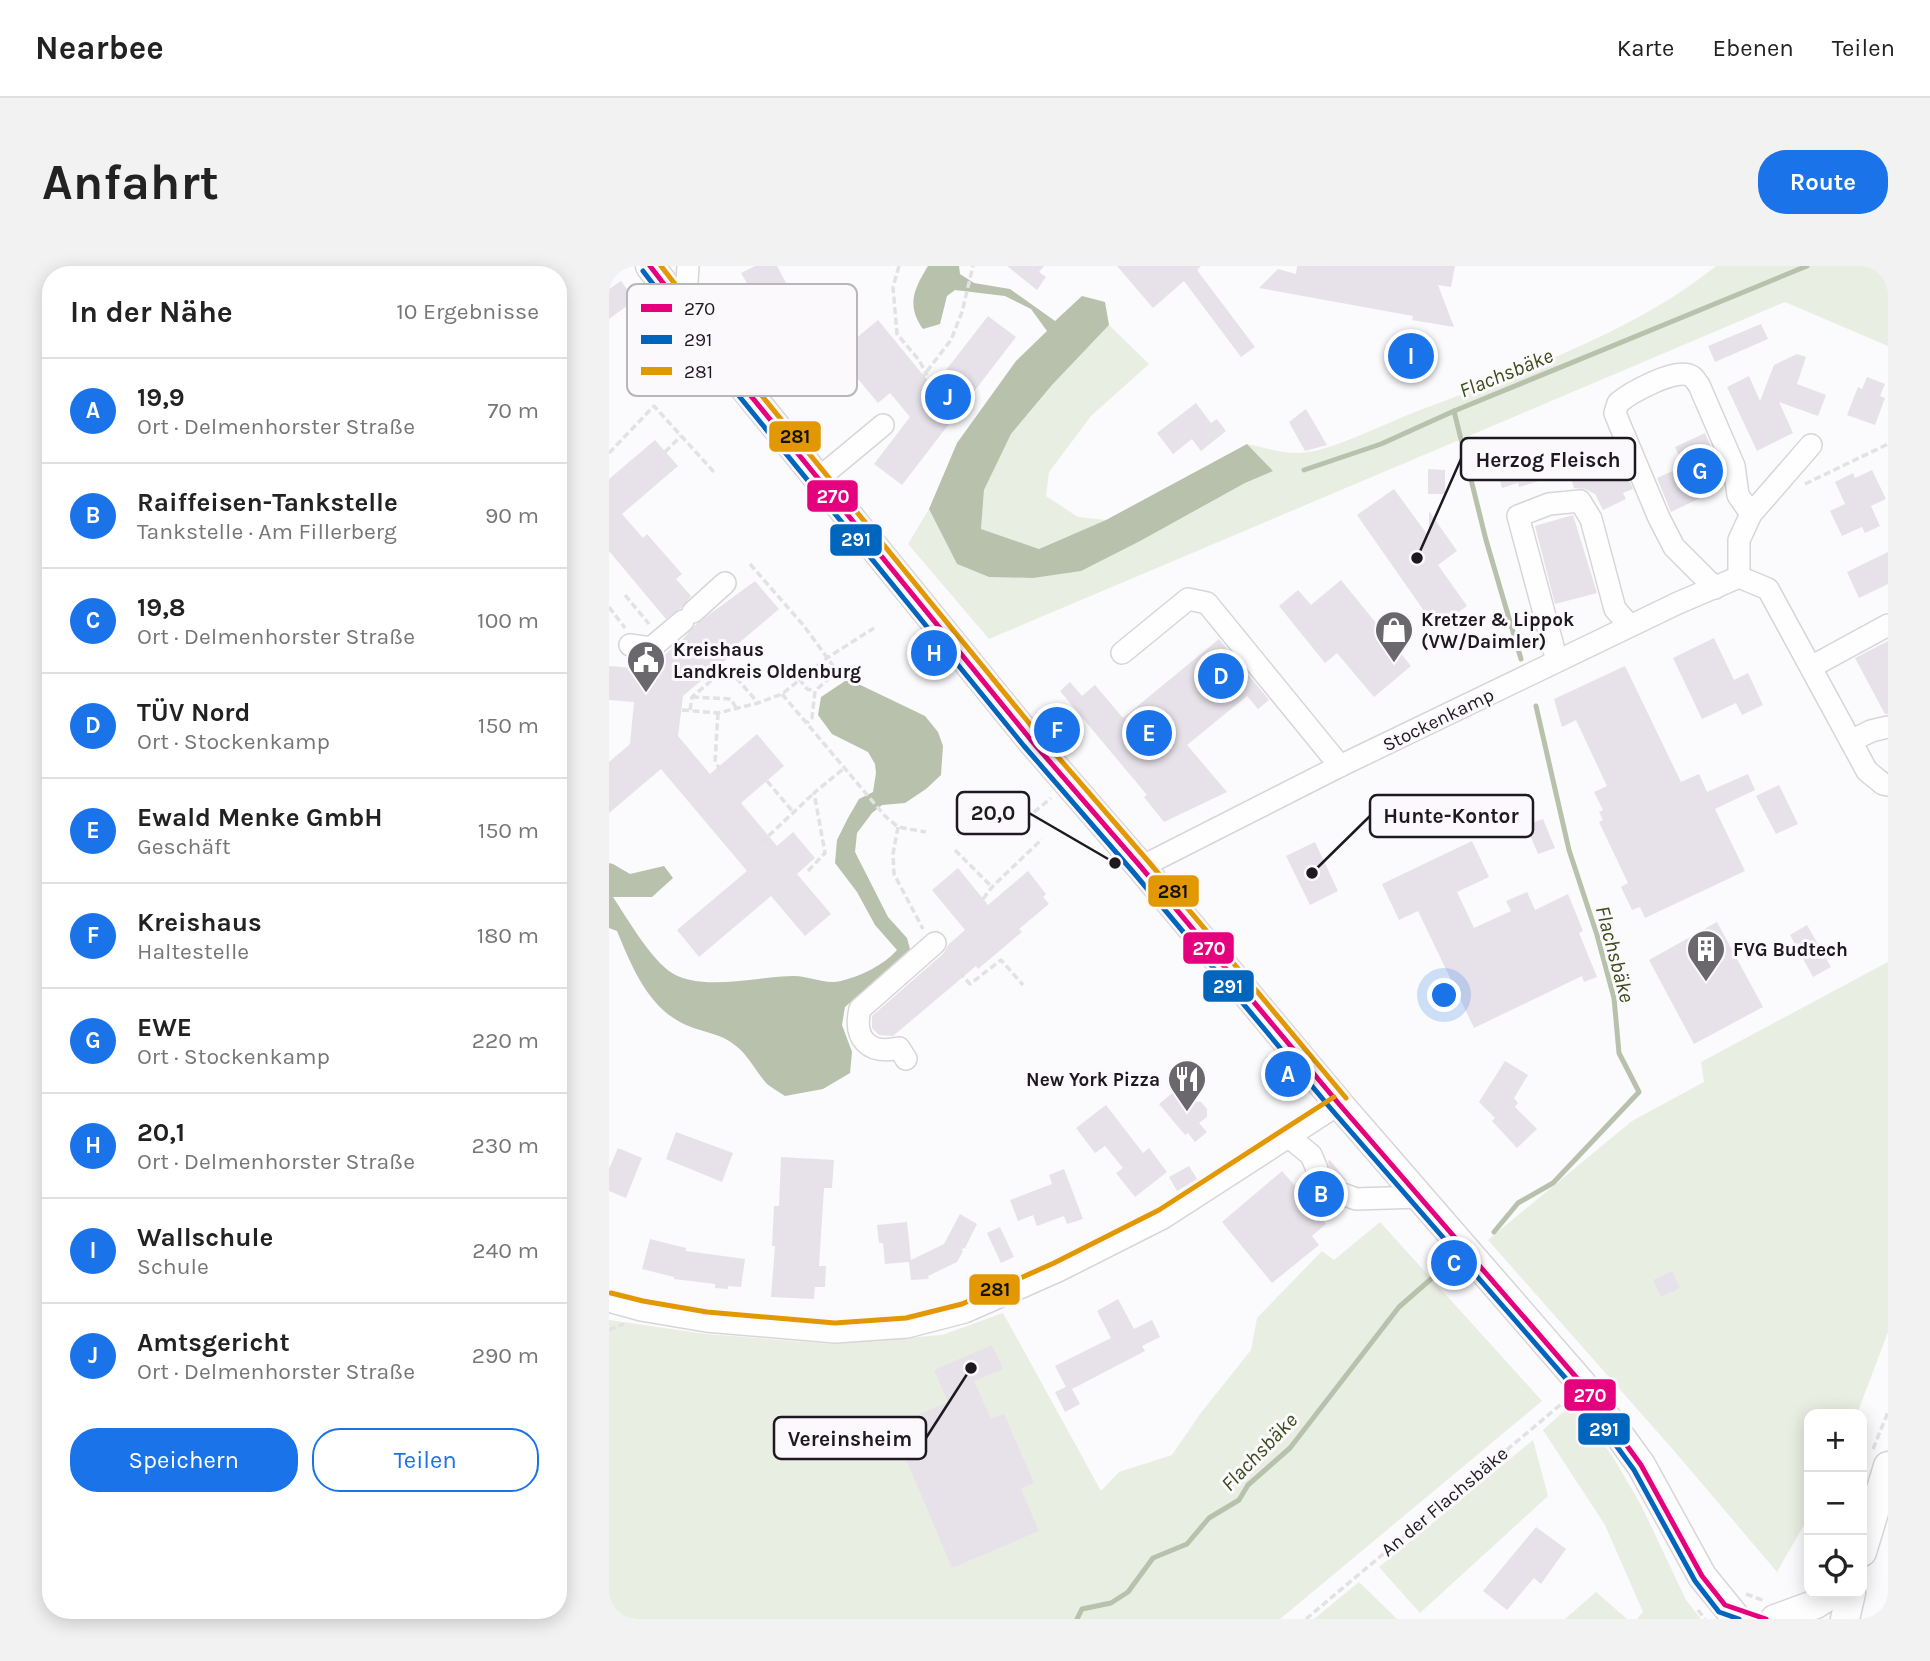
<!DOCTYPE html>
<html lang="de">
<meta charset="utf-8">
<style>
:root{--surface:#fff;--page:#f2f2f2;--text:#222;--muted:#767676;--line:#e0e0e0;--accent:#1a73e8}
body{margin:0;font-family:Karla,sans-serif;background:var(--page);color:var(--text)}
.controls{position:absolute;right:21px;bottom:21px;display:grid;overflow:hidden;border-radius:14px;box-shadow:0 4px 18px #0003}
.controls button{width:63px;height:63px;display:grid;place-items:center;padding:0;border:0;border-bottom:2px solid var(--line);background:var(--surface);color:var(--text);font:35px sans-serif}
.you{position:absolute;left:836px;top:730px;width:24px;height:24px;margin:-18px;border:5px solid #fff;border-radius:50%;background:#1a73e8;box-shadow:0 0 0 10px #1a73e833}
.badge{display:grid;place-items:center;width:46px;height:46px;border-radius:50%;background:var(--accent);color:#fff;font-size:23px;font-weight:700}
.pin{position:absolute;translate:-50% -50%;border:4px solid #fff;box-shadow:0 2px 7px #0006}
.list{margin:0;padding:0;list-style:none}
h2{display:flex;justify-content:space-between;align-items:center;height:91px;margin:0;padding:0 28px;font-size:30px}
h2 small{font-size:23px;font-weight:400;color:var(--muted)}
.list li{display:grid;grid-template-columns:46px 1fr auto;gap:21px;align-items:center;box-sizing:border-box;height:105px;padding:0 28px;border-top:2px solid var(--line)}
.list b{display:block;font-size:26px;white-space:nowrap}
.list p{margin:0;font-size:23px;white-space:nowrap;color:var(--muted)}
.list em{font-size:23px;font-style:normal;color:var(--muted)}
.actions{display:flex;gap:14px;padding:21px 28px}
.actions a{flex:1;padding:16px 0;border:2px solid var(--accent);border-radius:28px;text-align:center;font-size:24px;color:var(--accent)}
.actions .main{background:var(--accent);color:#fff}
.icon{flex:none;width:38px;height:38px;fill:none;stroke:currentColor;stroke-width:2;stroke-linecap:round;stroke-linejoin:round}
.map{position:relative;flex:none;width:1279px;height:1353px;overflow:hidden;border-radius:28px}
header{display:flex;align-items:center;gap:42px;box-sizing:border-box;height:98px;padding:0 35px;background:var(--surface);border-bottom:2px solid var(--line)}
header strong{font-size:33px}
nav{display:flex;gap:38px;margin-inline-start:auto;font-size:24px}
.intro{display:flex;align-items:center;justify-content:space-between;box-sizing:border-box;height:168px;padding:0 42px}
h1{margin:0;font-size:49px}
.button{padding:18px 32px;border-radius:28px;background:var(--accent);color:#fff;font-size:24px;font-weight:700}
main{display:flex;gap:42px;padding:0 42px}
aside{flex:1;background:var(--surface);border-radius:28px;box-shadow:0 4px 18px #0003}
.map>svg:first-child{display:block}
</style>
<header>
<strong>Nearbee</strong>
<nav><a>Karte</a><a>Ebenen</a><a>Teilen</a></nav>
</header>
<div class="intro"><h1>Anfahrt</h1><a class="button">Route</a></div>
<main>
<aside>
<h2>In der Nähe<small>10 Ergebnisse</small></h2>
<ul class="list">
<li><span class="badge">A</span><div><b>19,9</b><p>Ort · Delmenhorster Straße</p></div><em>70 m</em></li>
<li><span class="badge">B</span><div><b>Raiffeisen-Tankstelle</b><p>Tankstelle · Am Fillerberg</p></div><em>90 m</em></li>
<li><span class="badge">C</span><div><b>19,8</b><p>Ort · Delmenhorster Straße</p></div><em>100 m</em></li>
<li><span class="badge">D</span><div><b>TÜV Nord</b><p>Ort · Stockenkamp</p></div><em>150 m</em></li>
<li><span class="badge">E</span><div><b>Ewald Menke GmbH</b><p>Geschäft</p></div><em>150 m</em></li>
<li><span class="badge">F</span><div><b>Kreishaus</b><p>Haltestelle</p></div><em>180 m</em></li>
<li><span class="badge">G</span><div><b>EWE</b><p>Ort · Stockenkamp</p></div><em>220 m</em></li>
<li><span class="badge">H</span><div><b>20,1</b><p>Ort · Delmenhorster Straße</p></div><em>230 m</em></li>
<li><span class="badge">I</span><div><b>Wallschule</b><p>Schule</p></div><em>240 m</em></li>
<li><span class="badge">J</span><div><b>Amtsgericht</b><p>Ort · Delmenhorster Straße</p></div><em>290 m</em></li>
</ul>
<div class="actions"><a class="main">Speichern</a><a>Teilen</a></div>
</aside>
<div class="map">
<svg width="1279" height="1353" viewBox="0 0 1279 1353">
<rect width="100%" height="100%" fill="#fbfafc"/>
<g fill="#e9eee2">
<path d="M1107 0H1279V80L1176 36 380 373 299 278 320 243 348 298 380 311 424 312 533 274 636 217 663 205 638 178C654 181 674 188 691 187 719 186 769 161 796 150 899 110 1022 69 1107 0Z"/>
<polygon points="500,59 540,98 482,150 440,206 437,230 469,251 497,254 430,283 372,263 375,224 402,168 443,119"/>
<polygon points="1279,696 1279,1066 1248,1148 1200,1148 1200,1250 1168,1306 1067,1187 879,974 1023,855 1095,816 1092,796"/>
<polygon points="771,956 933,1135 671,1353 0,1353 0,1054 97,1068 223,1078 333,1069 394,1047 492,1225 510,1206 563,1189 591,1148 642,1084 648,1052 713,985 725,994"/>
<polygon points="963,1138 970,1145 1004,1191 1032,1239 1077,1334 1092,1353 1028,1353 1034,1346 996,1259 934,1164"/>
<polygon points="924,1174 939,1230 811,1347 770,1301"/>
<polygon points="750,1316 788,1353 705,1353"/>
<polygon points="987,1326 1018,1353 956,1353"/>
</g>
<g fill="#b8c1ac">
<path d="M319 0H350L351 8 365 17 401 23 446 55 473 30 496 36 500 59 443 119 402 168 375 224 372 263 430 283 497 254 638 178 664 205 636 217 533 274 472 305 424 312 380 311 348 298 320 243 348 177 407 95 438 65 422 43 396 30 346 24 338 30 331 58 314 63C297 39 305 23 319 0Z"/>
<path d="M239 413 316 450 329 466 334 480 332 509 317 523 296 537 273 539 263 547 248 567 246 586 279 651 298 672 301 683 236 741 233 759 243 786 241 807 214 823 176 830C170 826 163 822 158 818 147 806 140 790 127 780 112 767 95 767 77 759 39 742 23 701 8 665L0 662V597L4 598 21 608 55 600 64 612 43 631H4C18 652 42 694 63 707 94 726 149 710 185 710 201 710 216 719 232 715 252 710 275 699 288 684L266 659 248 626 226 597 228 574 239 552 250 533 264 526 267 507 266 498 259 486 223 468 209 449 212 431Z"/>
</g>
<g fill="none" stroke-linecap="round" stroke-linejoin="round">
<g stroke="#b8c1ac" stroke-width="5">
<polyline points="695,204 772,178 845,145"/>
<polyline points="912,393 877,274 845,145 1198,0"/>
<polyline points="885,966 909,937 944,917 1030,826 1010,787 1005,732 988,669 960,584 927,440"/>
<polyline points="468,1353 473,1343 502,1337 519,1326 544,1292 578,1278 600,1252 630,1234 639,1219 681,1182 790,1041 830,1006"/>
</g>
</g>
<g fill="#e7e2e9">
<polygon points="146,0 168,0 187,35 157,50 132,7"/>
<polygon points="398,0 435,0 430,6 437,11 428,24"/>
<polygon points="508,0 592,0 588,4 646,81 632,91 575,15 544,42"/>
<polygon points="688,0 846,0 842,21 829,19 845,61 803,54 804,50 650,22 669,3 687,8"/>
<polygon points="12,15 26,34 0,53 0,23"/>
<polygon points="379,50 407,71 293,219 265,198 301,151 281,127 269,137 228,88 269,54 324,121"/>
<polygon points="1152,58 1159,73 1106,96 1099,80"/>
<polygon points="1188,88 1197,91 1188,118 1217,129 1209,150 1170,136 1184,167 1148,185 1118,121 1140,110 1151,135 1165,99"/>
<polygon points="1258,111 1276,118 1271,130 1276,132 1266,159 1238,149 1249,121 1253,123"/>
<polygon points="587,137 602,157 608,153 617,165 592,185 583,173 564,188 548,167"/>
<polygon points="697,143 718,179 696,185 680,156"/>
<polygon points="1096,167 1112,204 1113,212 1087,225 1091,232 1062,246 1048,212 1075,200 1066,181"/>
<polygon points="1002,172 1024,223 1014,227 1017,233 994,244 986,228 976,223 965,222 960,206 910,221 909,217 893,222 885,196 966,174 970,187"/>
<polygon points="46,174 69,200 13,248 34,272 38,268 73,308 67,313 82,330 72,342 57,353 0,285 0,213"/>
<polygon points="819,203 836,204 836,228 819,228"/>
<polygon points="1263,204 1277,233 1262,240 1271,260 1256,267 1253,261 1233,270 1221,245 1236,238 1226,216 1244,207 1246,212"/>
<polygon points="785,223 820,271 820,245 848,285 829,299 858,340 827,362 748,249"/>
<polygon points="964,249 988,327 946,338 926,260"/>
<polygon points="1279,286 1279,318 1250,332 1238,306"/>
<polygon points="732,314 802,400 765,431 728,387 716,397 670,340 689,324 702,339"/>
<polygon points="146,315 170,343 117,388 120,391 74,430 69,470 101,508 148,468 175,500 132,537 168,580 184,566 206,592 188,608 222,648 196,670 162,630 90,691 68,664 138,605 52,503 0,547 0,496 21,478 25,436 0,434 0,400 39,403 74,373 86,359"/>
<polygon points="1105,372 1125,414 1139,407 1154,439 1133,449 1127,437 1093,453 1064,392"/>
<polygon points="610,373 660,434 649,443 638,430 578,479 618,526 555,556 535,531 538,529 451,425 461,416 473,430 486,419 514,452"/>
<polygon points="1279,375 1279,448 1276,448 1246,392"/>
<polygon points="1016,400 1072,516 1090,508 1098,526 1139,508 1146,524 1106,543 1136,605 1036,652 1031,641 1023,644 1012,621 1019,617 990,556 994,554 990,546 994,544 985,526 998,520 967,454 953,461 945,433"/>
<polygon points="1170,519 1189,558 1167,568 1147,530"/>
<polygon points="934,553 946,582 929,588 917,559"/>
<polygon points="863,575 880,611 848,626 865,662 902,645 897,635 918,626 926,644 959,628 974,665 970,667 988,711 975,716 973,710 865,762 809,645 790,654 773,618"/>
<polygon points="706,576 729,625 701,639 677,590"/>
<polygon points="349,602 379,639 419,605 437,628 434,631 440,638 410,663 413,666 369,703 367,700 284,770 270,769 263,762 263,750 335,687 339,679 356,664 323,624"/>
<polygon points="1108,656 1154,741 1085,778 1040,694"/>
<polygon points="1198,659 1222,701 1204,711 1181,669"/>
<polygon points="896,795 919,809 905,832 909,837 906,841 928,863 908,882 883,855 886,852 870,836"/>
<polygon points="572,820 584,835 592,836 598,843 598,851 590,857 598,866 586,876 579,867 576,869 550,838"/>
<polygon points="497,839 534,887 540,882 558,906 526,931 507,907 514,902 496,880 486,887 467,862"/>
<polygon points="67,866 124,887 113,916 57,893"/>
<polygon points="9,882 33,892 17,932 0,925 0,903"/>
<polygon points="172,891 225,894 223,922 215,922 210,1000 217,1000 216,1021 206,1021 205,1033 162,1031 166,980 163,980 165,940 170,940"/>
<polygon points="721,894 738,915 723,912 714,920 713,926 716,933 704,943 717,958 703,970 710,979 663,1017 613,956 673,905 687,921 698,912 706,916 714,915 721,905 719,895"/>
<polygon points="580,900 588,913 568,925 560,911"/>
<polygon points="455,903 474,953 458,958 455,950 428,960 424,949 409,955 401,934 443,918 440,909"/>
<polygon points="351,948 368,958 356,982 352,983 354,985 348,996 319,1010 320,1013 302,1014 300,996 276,998 274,977 270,977 268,959 298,956 302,994 335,978"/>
<polygon points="391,961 405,991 392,997 378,967"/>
<polygon points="41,973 77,982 77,985 136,993 132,1021 119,1020 119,1023 106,1022 106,1018 65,1013 65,1011 33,1003"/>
<polygon points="1063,1005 1071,1022 1052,1031 1044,1014"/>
<polygon points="509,1033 525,1063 543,1054 551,1071 533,1080 536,1085 463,1123 471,1138 456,1146 446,1126 457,1121 446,1100 502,1072 488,1045"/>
<polygon points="383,1079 394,1103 365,1115 382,1153 395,1148 425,1217 412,1223 430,1265 343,1302 283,1160 339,1136 325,1104"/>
<polygon points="927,1261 957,1283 932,1318 925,1312 898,1344 874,1325"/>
</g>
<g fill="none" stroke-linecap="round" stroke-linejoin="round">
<defs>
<g id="minor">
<polyline points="76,47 79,0"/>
<polyline points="209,213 274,159"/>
<polyline points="1130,311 1159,323 1258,505 1274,518 1279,519"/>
<path d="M1106 322 1065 281 1050 252 1010 157 1006 147 1009 137C1021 127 1067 101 1082 110 1086 112 1087 116 1090 119L1125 200 1129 229 1142 248"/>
<polyline points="84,346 116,317"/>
<polyline points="21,379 42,382 74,355"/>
<polyline points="513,387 579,333 598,337 731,500"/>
<polyline points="948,395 909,250 940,238 971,235 982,253 1006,343 1021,360"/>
<polyline points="1202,401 1279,359"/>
<polyline points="1242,475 1262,465 1279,461"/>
<polyline points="532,601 731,500 1069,337 1130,311 1130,274 1142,248 1202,179"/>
<path d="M297 793 290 782C260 789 244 773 251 743L326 677"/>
<polyline points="680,871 702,889 708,903"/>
<polyline points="726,925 747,933 810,931"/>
<polyline points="0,1035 32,1044 97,1055 226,1066 298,1061 356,1046 449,1005 554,952 730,838"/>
</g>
<g id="major">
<polyline points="41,0 133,119 422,474 532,601 730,838 973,1118 1032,1199 1093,1310 1128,1353"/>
<polyline points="1253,1286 1279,1200"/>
<polyline points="1166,1353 1207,1338 1224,1327"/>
<polyline points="1236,1353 1242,1327"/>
</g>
</defs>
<use href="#minor" stroke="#d8d5d9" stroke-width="24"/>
<use href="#major" stroke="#d8d5d9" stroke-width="31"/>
<g stroke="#e2e2e2" stroke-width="3.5" stroke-dasharray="7 3.5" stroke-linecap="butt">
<polyline points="290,0 284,21 288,68 310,94 318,109"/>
<polyline points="305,122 342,74 353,46 364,0"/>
<polyline points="56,186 72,170"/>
<polyline points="0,187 45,140 105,206"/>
<polyline points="1196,218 1279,178"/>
<polyline points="141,298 195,360 228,405 206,425 203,452 198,457"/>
<polyline points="16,329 40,358"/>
<polyline points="0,341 16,362"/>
<polyline points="190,413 198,423 206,425"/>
<polyline points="173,428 276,550 289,561 317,566"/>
<polyline points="83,431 122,433 127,442"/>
<polyline points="73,444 109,447 149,437 173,428 218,392 265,362"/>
<polyline points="81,444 83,431 118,401 149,437"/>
<polyline points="109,447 106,496 115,509"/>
<polyline points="158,515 184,546"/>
<polyline points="417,553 442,532"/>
<polyline points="289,561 284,588 285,608 314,663"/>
<polyline points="152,577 205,527"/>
<polyline points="346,584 383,621"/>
<polyline points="199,605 216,587 205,527 234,503"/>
<polyline points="374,633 383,621 433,573"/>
<polyline points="350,706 361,718 392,694 414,719"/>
<polyline points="0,1064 15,1058"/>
<polyline points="1264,1183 1279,1146"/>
<polyline points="1137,1328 1156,1335"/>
<polyline points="1089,1344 1096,1353"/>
<polyline points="697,1353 957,1134"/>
</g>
<use href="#minor" stroke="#fefeff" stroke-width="21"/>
<use href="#major" stroke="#fefeff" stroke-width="28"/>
<defs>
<polyline id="bus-1" points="41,0 133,119 422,474 532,601 730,838 973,1118 1032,1199 1093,1310 1116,1339 1157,1353"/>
<polyline id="bus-2" points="34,5 126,125 415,480 525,607 723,844 966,1123 1025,1204 1086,1315 1110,1346 1130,1353"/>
<g id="bus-3">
<polyline points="52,0 140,114 429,468 539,595 737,832"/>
<polyline points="2,1027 34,1035 98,1046 226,1057 297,1052 353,1038 445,997 550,944 725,831"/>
</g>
</defs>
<use href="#bus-1" stroke="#fcf9fd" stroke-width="10"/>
<use href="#bus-2" stroke="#fcf9fd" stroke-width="10"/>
<use href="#bus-3" stroke="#fcf9fd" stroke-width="10"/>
<use href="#bus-1" stroke="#e5007d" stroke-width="5"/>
<use href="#bus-2" stroke="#0065bd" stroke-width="5"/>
<use href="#bus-3" stroke="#e19803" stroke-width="5"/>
</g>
<defs>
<symbol id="shop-pin" viewBox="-11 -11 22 30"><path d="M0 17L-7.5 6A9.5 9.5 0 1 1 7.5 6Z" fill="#6b686d" stroke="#fcf9fd"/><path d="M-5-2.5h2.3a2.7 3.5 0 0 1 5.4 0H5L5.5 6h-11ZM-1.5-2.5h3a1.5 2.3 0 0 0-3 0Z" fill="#fff"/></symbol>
<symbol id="civic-pin" viewBox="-11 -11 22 30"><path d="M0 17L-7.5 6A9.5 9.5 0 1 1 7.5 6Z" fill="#6b686d" stroke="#fcf9fd"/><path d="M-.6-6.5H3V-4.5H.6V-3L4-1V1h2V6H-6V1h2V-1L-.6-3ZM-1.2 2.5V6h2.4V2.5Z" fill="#fff"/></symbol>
<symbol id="building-pin" viewBox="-11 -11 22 30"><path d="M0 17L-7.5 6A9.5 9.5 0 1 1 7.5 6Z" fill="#6b686d" stroke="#fcf9fd"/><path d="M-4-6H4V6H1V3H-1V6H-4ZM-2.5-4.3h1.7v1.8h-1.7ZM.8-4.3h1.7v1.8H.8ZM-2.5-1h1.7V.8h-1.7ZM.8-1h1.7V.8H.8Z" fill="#fff"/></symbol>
<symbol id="restaurant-pin" viewBox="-11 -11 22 30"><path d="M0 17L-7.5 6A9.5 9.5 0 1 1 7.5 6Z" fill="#6b686d" stroke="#fcf9fd"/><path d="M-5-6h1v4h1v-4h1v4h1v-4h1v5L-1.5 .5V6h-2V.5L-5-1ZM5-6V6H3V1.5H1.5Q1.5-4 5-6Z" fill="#fff"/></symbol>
</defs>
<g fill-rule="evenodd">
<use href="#shop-pin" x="763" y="342" width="44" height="60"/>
<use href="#civic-pin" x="15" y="372" width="44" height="60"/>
<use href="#building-pin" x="1075" y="661" width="44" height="60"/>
<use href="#restaurant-pin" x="556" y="791" width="44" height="60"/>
</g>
<g text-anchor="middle" stroke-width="6" stroke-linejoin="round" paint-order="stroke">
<g font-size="19" font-weight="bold" fill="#1e1920" stroke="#fcf9fd" text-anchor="start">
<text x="812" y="360">Kretzer &amp; Lippok<tspan x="812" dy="22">(VW/Daimler)</tspan></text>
<text x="64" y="390">Kreishaus<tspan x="64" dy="22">Landkreis Oldenburg</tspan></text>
<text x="1124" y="690">FVG Budtech</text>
<text x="551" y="820" text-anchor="end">New York Pizza</text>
</g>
<g font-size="19" fill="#1e1920" stroke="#fcf9fd">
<text transform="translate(829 453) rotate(-26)" y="7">Stockenkamp</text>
<text transform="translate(835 1235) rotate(-40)" y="7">An der Flachsbäke</text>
</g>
<g font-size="21" font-style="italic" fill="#3a4c1a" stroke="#fcf9fd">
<text transform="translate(897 107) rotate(-22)" y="7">Flachsbäke</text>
<text transform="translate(1006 688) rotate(75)" y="7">Flachsbäke</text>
<text transform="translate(650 1186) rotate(-46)" y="7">Flachsbäke</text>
</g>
</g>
<rect x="18" y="18" width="230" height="112" rx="10" fill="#fcf9fd" stroke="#b9b6bb" stroke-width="2"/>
<rect x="32" y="38" width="31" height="8" fill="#e5007d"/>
<rect x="32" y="69" width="31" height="9" fill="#0065bd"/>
<rect x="32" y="101" width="31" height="8" fill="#e19803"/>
<g font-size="19" fill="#1e1920">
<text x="75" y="49">270</text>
<text x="75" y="80">291</text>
<text x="75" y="112">281</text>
</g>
<path fill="none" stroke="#1e1920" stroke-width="2.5" d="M808 292L852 193M506 597L420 547M703 607L761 550M362 1102L317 1172"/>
<g fill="#1e1920" stroke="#fcf9fd" stroke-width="2.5">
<circle cx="808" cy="292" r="7"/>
<circle cx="506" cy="597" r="7"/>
<circle cx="703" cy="607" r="7"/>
<circle cx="362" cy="1102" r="7"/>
</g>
<g fill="#fcf9fd" stroke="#1e1920" stroke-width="2.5">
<rect x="852" y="172" width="174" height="42" rx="7"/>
<rect x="348" y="526" width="72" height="42" rx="7"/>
<rect x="761" y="529" width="163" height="42" rx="7"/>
<rect x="165" y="1151" width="152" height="42" rx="7"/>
</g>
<g font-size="21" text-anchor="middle" font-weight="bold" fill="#1e1920">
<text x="939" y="201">Herzog Fleisch</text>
<text x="384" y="554">20,0</text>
<text x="842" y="557">Hunte-Kontor</text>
<text x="241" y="1180">Vereinsheim</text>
</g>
<g stroke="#fcf9fd" stroke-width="2.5">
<rect x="159" y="154" width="54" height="33" rx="7" fill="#e19803"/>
<rect x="197" y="213" width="53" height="34" rx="7" fill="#e5007d"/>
<rect x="220" y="257" width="54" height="34" rx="7" fill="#0065bd"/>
<rect x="538" y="608" width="53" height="34" rx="7" fill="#e19803"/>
<rect x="573" y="665" width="53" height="34" rx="7" fill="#e5007d"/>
<rect x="593" y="703" width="53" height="34" rx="7" fill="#0065bd"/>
<rect x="359" y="1007" width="53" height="33" rx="7" fill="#e19803"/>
<rect x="954" y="1112" width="54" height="34" rx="7" fill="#e5007d"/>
<rect x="968" y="1146" width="54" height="34" rx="7" fill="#0065bd"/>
</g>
<g font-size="19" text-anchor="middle" font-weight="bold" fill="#fff">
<text x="224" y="237">270</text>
<text x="247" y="280">291</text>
<text x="600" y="689">270</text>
<text x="619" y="727">291</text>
<text x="981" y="1136">270</text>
<text x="995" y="1170">291</text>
</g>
<g font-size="19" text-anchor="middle" font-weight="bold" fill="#111">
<text x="186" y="177">281</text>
<text x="564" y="632">281</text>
<text x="386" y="1030">281</text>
</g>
</svg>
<div class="controls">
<button>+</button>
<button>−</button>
<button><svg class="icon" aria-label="locate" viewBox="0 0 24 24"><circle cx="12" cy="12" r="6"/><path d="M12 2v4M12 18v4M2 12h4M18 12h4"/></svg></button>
</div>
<div class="you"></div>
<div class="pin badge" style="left:679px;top:808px">A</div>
<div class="pin badge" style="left:712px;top:928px">B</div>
<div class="pin badge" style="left:845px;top:997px">C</div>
<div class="pin badge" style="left:612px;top:410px">D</div>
<div class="pin badge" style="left:540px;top:467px">E</div>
<div class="pin badge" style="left:448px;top:464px">F</div>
<div class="pin badge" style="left:1091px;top:205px">G</div>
<div class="pin badge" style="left:325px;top:387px">H</div>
<div class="pin badge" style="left:802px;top:90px">I</div>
<div class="pin badge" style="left:339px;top:131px">J</div>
</div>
</main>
